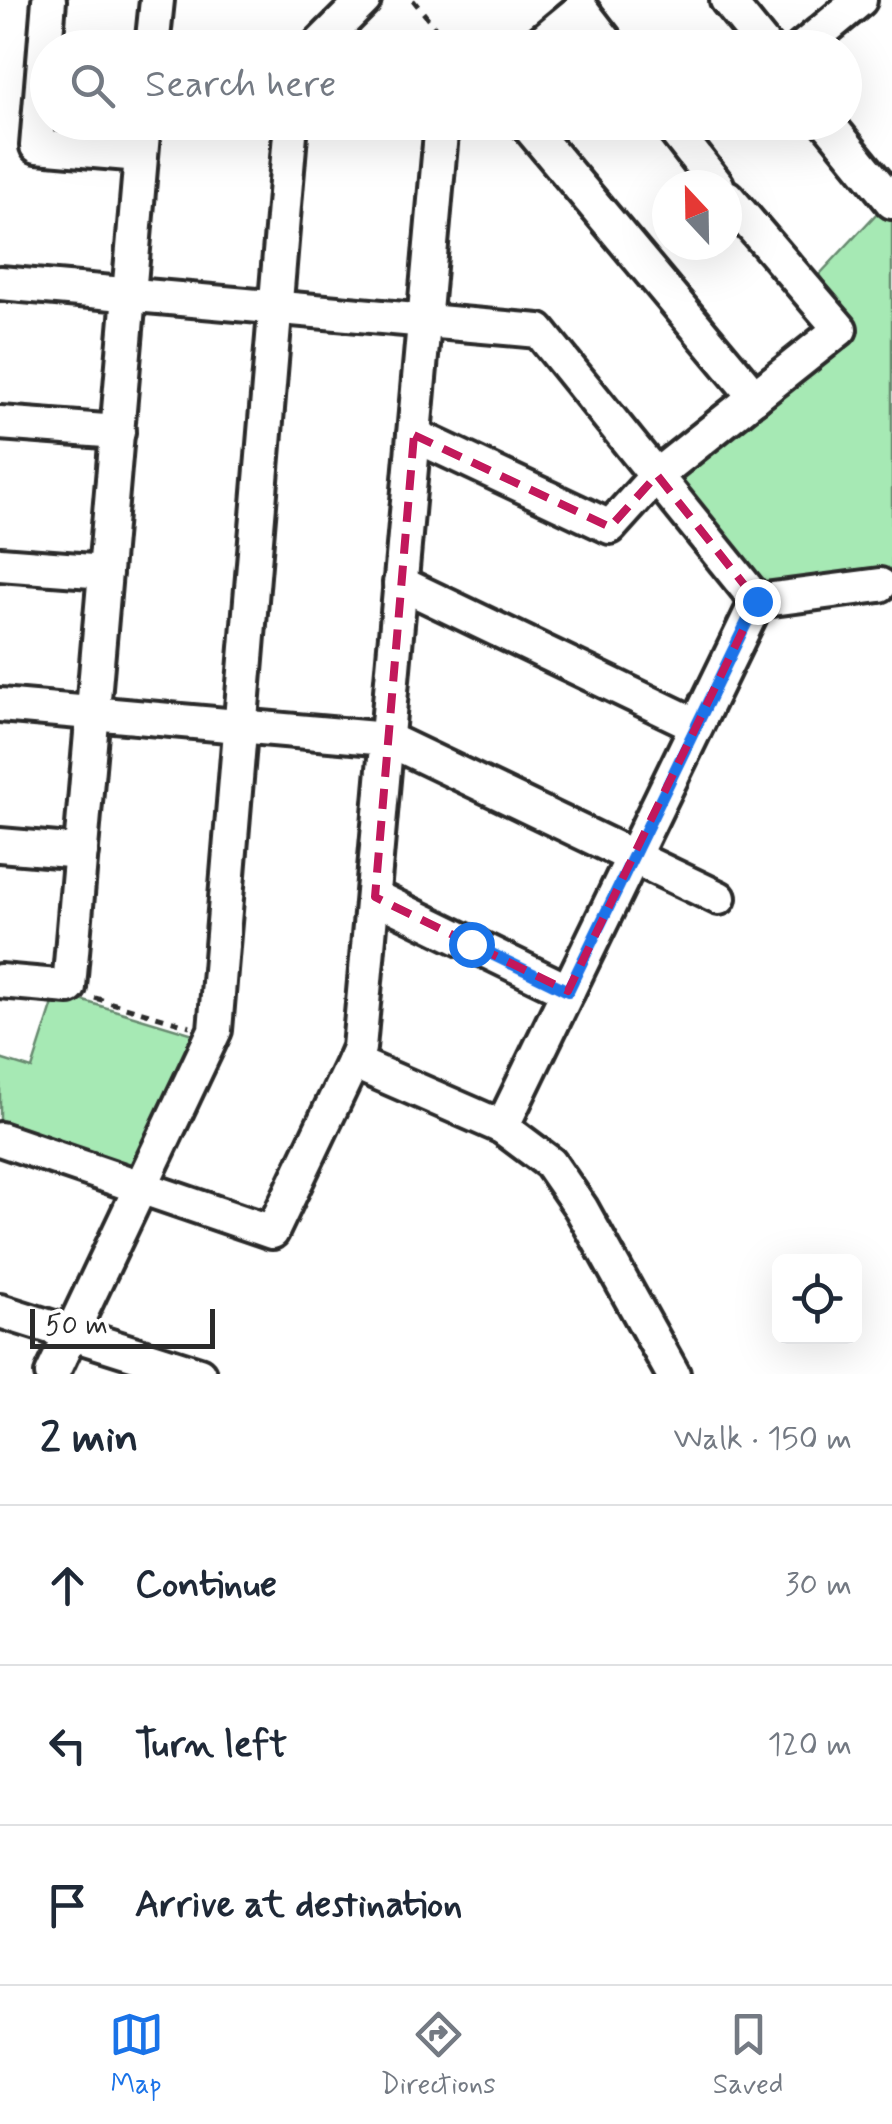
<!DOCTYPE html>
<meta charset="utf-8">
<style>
:root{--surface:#fff;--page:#f6f6f7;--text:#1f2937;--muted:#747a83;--line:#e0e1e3;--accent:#1a73e8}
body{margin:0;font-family:Mynerve,sans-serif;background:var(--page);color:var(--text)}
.controls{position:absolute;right:30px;bottom:30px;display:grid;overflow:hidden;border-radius:15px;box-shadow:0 10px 40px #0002}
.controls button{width:90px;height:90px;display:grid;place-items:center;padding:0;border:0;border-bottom:2px solid var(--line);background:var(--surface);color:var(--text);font:50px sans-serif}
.compass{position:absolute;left:652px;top:170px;width:90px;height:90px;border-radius:50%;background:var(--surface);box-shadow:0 10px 40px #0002;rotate:338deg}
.scale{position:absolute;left:30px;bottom:25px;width:185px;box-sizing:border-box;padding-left:10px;border:5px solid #2b2b2b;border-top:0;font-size:28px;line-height:35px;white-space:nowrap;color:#2b2b2b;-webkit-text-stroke:8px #fff;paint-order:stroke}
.stop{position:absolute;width:30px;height:30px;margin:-22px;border:8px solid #1a73e8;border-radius:50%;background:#fff}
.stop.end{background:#1a73e8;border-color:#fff;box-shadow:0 2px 10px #0008}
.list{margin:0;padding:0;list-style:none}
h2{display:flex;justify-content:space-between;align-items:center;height:130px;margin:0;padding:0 40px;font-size:42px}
h2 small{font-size:32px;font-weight:400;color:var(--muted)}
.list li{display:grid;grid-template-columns:65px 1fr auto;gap:30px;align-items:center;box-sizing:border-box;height:160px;padding:0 40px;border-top:2px solid var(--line)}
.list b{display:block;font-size:38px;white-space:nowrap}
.list em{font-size:32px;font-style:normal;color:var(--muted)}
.icon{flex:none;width:55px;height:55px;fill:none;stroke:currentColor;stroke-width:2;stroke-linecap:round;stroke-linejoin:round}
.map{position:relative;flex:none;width:892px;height:1374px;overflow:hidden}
.search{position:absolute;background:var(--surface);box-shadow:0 10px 40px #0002;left:30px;right:30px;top:30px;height:110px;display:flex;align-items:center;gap:25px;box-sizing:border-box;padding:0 35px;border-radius:55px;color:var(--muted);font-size:38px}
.sheet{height:610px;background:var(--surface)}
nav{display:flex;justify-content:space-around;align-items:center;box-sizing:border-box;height:140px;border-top:2px solid var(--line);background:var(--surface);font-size:28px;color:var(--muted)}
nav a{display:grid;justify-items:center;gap:5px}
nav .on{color:var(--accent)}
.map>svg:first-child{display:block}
</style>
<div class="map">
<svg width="892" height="1374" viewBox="0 0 892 1374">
<rect width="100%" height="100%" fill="#fff"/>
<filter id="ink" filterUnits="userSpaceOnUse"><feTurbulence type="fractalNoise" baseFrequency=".01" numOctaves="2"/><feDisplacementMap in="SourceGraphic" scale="20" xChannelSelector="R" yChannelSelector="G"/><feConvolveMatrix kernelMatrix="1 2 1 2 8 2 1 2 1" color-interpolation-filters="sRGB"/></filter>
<g filter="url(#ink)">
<g fill="#a6e9b4" stroke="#688a70" stroke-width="2.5">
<polygon points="879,211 892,216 892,570 757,585 679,479 856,328 819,275"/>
<polygon points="55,997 74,998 197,1035 136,1165 123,1170 0,1128 0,1059 32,1069"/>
</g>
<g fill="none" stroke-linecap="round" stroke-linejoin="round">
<defs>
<g id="minor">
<polyline points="49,0 37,146 140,155"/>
<polyline points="727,0 766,48"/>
<polyline points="152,48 157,0"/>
<polyline points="316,48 364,0"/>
<polyline points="534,48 581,9 611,48"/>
<polyline points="802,48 860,0"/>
<polyline points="525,122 755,397"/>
<polyline points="668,122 717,185"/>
<polyline points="827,122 892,202"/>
<polyline points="0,283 539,331 757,601"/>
<polyline points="0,423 118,432"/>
<polyline points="414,435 610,527 657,475 840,329 727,197"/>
<polyline points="0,564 105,572"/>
<polyline points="400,583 696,725"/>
<polyline points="757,601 880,585"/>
<polyline points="0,705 387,739 719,898"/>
<polyline points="0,845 81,852"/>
<polyline points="375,897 568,991"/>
<polyline points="0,981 69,987 144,122"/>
<polyline points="353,1062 502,1127 550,1163 581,1208 673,1374"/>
<polyline points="502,1127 757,601"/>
<polyline points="0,1139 272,1232 353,1062 359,1048 442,122"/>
<polyline points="0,1311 199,1374"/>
<polyline points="52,1374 215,1030 291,122"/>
</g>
</defs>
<use href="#minor" stroke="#2b2b2b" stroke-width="40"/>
<g stroke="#2b2b2b" stroke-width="5" stroke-dasharray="8 8" stroke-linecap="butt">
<polyline points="413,0 452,48"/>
<polyline points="95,998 190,1026"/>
</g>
<use href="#minor" stroke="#fff" stroke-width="32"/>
</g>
</g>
<g fill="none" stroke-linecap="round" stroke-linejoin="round" filter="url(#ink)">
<polyline stroke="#1a73e8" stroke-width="12" points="471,944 568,991 757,601"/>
</g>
<path fill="none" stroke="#c2185b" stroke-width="8" stroke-dasharray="20 12" stroke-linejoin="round" d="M414 435 610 527 657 475 757 601 568 991 375 897Z"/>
</svg>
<div class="controls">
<button><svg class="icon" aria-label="locate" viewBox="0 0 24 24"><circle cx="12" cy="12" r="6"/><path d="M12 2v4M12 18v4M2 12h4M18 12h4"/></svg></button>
</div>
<svg class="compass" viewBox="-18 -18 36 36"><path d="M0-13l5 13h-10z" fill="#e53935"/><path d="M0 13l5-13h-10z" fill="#747a83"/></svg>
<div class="scale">50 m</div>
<div class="stop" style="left:471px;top:944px"></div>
<div class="stop end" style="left:757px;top:601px"></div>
<div class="search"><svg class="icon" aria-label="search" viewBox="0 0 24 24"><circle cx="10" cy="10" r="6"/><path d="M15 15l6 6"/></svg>Search here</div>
</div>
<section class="sheet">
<h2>2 min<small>Walk · 150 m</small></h2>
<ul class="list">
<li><svg class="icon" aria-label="ahead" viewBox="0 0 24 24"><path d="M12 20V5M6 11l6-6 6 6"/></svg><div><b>Continue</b></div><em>30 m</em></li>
<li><svg class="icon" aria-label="left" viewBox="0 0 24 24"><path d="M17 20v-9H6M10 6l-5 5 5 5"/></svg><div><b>Turn left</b></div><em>120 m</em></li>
<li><svg class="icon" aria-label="arrive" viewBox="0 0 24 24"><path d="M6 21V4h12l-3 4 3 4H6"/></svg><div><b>Arrive at destination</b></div></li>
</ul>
</section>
<nav>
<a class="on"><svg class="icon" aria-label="map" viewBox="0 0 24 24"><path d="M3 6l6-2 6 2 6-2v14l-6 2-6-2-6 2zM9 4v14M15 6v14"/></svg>Map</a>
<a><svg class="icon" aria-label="directions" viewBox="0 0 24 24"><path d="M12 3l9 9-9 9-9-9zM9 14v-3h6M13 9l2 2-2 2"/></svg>Directions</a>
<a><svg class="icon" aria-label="saved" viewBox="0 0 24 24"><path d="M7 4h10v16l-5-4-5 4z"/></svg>Saved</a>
</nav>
